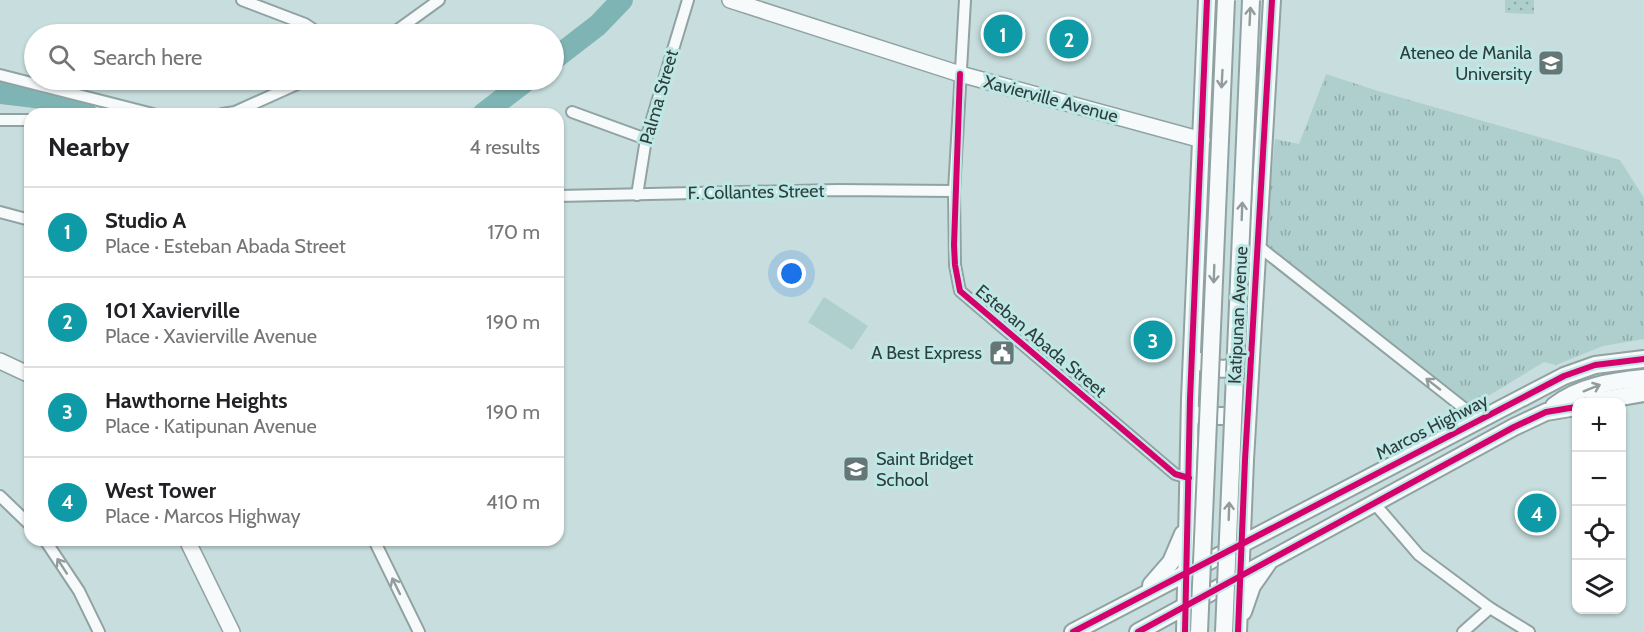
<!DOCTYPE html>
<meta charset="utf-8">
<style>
:root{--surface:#fff;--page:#f2f2f2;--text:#202124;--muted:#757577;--line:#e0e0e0;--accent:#647676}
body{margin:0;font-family:Cabin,sans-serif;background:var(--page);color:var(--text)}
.controls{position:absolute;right:18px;bottom:18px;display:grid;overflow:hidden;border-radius:12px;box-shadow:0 2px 4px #0004}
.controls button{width:54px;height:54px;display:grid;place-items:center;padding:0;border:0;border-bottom:2px solid var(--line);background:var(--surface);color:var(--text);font:30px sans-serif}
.you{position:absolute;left:792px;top:274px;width:21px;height:21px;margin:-15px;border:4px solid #fff;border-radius:50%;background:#1a73e8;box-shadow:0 0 0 9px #1a73e833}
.badge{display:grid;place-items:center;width:39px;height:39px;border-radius:50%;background:var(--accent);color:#fff;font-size:20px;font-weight:700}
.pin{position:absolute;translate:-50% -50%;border:3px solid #fff;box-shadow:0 2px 6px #0006}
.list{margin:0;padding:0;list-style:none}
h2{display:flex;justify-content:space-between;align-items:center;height:78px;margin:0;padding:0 24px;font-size:26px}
h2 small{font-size:20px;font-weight:400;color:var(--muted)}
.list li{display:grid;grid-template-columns:39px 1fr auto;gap:18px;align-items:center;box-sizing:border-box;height:90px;padding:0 24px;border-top:2px solid var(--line)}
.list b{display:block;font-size:22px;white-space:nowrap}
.list p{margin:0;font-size:20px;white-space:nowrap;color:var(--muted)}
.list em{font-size:20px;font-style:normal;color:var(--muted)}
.icon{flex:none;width:33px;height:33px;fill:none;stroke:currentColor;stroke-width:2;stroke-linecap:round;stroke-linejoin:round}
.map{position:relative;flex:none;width:1644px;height:632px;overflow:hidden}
.search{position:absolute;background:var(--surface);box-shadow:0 2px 4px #0004;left:24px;top:24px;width:540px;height:66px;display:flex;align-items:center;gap:15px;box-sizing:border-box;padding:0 21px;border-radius:33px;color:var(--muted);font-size:22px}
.panel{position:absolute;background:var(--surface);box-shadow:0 2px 4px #0004;left:24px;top:108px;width:540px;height:438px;border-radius:18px}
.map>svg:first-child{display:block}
</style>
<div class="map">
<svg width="1644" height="632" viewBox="0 0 1644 632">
<defs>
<pattern id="grass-tufts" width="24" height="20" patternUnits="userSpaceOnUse" patternTransform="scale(1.5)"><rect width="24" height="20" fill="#afcfce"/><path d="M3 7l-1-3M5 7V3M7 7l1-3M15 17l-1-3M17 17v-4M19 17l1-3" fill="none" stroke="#8fa9a9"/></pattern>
<pattern id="park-dots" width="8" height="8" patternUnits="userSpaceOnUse" patternTransform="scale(1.5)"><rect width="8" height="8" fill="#afcfce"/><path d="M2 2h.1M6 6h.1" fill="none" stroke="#8fa9a9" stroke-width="1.8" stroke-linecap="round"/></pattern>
</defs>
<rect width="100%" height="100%" fill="#c8dede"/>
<polygon fill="url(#grass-tufts)" points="1326,74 1378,91 1620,160 1644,198 1644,339 1603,346 1556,365 1544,362 1467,409 1265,245 1275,139 1299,144"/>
<polygon fill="url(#park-dots)" points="1505,0 1534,0 1534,14 1505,13"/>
<polygon fill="#afcfce" points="824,297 868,326 852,350 808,322"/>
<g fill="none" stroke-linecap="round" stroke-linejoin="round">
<g stroke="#7eb4b3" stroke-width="22">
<polyline points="554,59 598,25 622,0"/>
<polyline points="0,93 60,100 87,114"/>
<polyline points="483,114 527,80"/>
</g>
<defs>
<g id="street">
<polyline points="242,0 305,24 320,34"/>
<polyline points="965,0 954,191 955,265 960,291 1175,474 1189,478"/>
<polyline points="392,34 439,0"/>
<polyline points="0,75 153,114"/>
<polyline points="572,112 646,139"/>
<polyline points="222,114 235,112 306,80"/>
<polyline points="0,120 30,120"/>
<polyline points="637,195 646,139 688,0"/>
<polyline points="558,196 838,190 954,191"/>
<polyline points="0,212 30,220"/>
<polyline points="1257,245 1479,420"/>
<polyline points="0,496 30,525"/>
<polyline points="1374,503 1419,555 1490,608 1529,632"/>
<polyline points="45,540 79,591 99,632"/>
<polyline points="374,540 419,632"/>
<polyline points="1463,632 1490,608"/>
</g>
<g id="secondary">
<polyline points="730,0 960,74 1202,140"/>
<polyline points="0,361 30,375"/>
<polyline points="187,540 232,632"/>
</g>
<g id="primary">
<path d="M1200 361C1215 372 1234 372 1246 357"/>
<polyline points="1592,402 1644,393"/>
<path d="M1554 406C1578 386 1614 381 1644 378"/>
<polyline points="1195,415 1247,417"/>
<polyline points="1151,585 1171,562 1183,534"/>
<polyline points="1243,612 1252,586 1268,563"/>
<polyline points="1073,632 1564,376 1595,365 1644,359"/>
<polyline points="1138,632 1514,427 1546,412 1576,407"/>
<polyline points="1185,632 1190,399 1207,0"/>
<polyline points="1238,632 1245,460 1272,0"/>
</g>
</defs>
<use href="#street" stroke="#91a2a2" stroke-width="14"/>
<use href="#secondary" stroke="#91a2a2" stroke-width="18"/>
<use href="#primary" stroke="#91a2a2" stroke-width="20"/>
<use href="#street" stroke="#f7fafa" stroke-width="10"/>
<use href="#secondary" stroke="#f7fafa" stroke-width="15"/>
<use href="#primary" stroke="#f7fafa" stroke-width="16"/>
<defs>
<g id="primary-bridge">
<polyline points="1199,632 1226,0"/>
<polyline points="1224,632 1251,0"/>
</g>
</defs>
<use href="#primary-bridge" stroke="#91a2a2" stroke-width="20" stroke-linecap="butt"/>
<use href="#primary-bridge" stroke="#f7fafa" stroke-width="16"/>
<defs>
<g id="cycleway">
<polyline points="960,74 954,245 955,265 960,291 1175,474 1189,478"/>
<polyline points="1073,632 1564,376 1595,365 1644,359"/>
<polyline points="1138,632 1514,427 1546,412 1576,407"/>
<polyline points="1185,632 1190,399 1207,0"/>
<polyline points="1238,632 1245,460 1272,0"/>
</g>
</defs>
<use href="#cycleway" stroke="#bee8e6" stroke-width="10"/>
<use href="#cycleway" stroke="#d6006c" stroke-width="6"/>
</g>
<defs><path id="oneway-shaft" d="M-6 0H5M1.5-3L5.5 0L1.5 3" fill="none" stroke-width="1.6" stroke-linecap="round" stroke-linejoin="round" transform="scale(1.5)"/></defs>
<g stroke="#929c9c">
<use href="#oneway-shaft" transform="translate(1250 16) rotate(-87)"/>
<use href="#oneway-shaft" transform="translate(1222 79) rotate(93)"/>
<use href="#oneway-shaft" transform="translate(1242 211) rotate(-88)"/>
<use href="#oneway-shaft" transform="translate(1214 274) rotate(92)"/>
<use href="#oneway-shaft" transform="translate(1433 384) rotate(-142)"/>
<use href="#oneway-shaft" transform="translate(1592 388) rotate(-22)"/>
<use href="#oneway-shaft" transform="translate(1229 511) rotate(-88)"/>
<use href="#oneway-shaft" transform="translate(62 566) rotate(-123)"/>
<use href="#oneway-shaft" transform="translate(396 586) rotate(-116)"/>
</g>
<defs>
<symbol id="university-square" viewBox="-11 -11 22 22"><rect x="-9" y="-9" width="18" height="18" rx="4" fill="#647676" stroke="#bee8e6"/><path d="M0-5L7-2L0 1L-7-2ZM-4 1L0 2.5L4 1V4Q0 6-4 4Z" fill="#fff"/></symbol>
<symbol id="civic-square" viewBox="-11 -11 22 22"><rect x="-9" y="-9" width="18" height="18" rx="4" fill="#647676" stroke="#bee8e6"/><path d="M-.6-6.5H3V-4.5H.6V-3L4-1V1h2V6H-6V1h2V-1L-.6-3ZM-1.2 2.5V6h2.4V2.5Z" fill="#fff"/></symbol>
<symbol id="school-square" viewBox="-11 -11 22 22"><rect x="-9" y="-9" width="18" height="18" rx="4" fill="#647676" stroke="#bee8e6"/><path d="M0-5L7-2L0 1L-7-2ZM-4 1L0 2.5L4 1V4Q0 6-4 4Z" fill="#fff"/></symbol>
</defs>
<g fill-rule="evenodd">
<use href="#university-square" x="1536" y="48" width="30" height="30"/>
<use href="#civic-square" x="987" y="338" width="30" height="30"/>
<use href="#school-square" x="841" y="454" width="30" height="30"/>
</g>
<g text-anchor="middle" stroke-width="6" stroke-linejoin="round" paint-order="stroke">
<g font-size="18" fill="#2e3e3e" stroke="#bee8e6" text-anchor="end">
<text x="1532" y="59">Ateneo de Manila<tspan x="1532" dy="21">University</tspan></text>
<text x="982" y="359">A Best Express</text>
<text x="876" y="465" text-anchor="start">Saint Bridget<tspan x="876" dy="21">School</tspan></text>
</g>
<g font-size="18" fill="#2e3e3e" stroke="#bee8e6">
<text transform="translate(659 97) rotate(-74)" y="6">Palma Street</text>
<text transform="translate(1051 99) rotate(15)" y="6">Xavierville Avenue</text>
<text transform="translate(756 192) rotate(-1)" y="6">F. Collantes Street</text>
<text transform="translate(1238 315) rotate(-87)" y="6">Katipunan Avenue</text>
<text transform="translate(1041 341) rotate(40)" y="6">Esteban Abada Street</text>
<text transform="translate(1432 427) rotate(-27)" y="6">Marcos Highway</text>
</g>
</g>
</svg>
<div class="controls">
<button>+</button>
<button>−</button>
<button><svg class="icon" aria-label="locate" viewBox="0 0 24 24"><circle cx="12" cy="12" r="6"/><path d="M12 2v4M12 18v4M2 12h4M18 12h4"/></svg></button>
<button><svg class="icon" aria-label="layers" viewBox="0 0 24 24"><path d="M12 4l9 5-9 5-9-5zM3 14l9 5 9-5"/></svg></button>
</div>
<div class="you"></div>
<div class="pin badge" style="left:1003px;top:34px;background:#0f9aa8">1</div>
<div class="pin badge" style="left:1069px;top:39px;background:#0f9aa8">2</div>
<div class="pin badge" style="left:1153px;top:340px;background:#0f9aa8">3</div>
<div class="pin badge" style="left:1537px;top:513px;background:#0f9aa8">4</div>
<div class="search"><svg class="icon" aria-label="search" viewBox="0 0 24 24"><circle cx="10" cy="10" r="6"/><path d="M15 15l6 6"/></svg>Search here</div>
<section class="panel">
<h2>Nearby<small>4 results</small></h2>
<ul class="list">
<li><span class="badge" style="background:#0f9aa8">1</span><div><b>Studio A</b><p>Place · Esteban Abada Street</p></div><em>170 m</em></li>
<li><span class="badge" style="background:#0f9aa8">2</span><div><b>101 Xavierville</b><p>Place · Xavierville Avenue</p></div><em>190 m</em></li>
<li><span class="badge" style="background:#0f9aa8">3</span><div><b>Hawthorne Heights</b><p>Place · Katipunan Avenue</p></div><em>190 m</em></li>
<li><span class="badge" style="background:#0f9aa8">4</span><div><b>West Tower</b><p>Place · Marcos Highway</p></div><em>410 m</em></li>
</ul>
</section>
</div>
